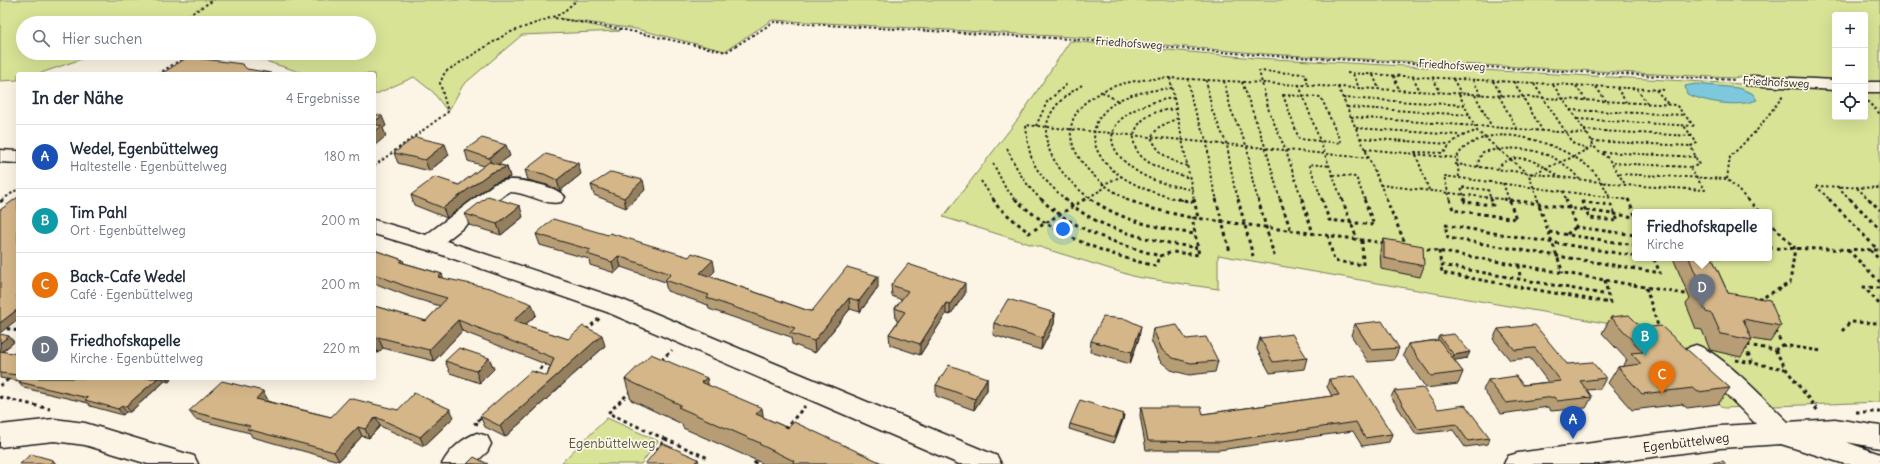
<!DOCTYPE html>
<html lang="de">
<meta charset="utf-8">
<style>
:root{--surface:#fff;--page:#f2f2f3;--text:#1f2937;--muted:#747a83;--line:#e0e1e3;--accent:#1a73e8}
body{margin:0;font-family:Delius,sans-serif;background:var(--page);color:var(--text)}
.controls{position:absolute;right:12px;top:12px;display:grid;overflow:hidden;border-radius:4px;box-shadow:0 4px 16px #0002}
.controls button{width:36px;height:36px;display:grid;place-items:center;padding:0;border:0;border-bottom:1px solid var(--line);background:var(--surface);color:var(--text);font:20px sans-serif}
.you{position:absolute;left:1063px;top:229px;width:14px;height:14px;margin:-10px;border:3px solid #fff;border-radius:50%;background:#1a73e8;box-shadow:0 0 0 6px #1a73e833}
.badge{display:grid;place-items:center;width:26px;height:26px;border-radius:50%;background:var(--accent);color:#fff;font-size:13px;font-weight:700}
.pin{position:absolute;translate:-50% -33px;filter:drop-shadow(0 1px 2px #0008)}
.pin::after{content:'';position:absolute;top:21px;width:14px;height:12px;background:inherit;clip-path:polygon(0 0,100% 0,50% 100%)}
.popup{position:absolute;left:1632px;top:209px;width:140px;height:52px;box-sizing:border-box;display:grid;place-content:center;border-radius:4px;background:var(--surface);filter:drop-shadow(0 1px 3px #0005);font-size:13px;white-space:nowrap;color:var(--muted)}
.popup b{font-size:15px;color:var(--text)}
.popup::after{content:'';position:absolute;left:50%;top:100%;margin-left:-8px;border:8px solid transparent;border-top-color:var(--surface)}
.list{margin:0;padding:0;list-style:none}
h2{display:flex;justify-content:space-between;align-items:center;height:52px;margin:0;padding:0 16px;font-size:17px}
h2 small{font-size:13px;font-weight:400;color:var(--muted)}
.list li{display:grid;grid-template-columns:26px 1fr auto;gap:12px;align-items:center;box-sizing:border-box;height:64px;padding:0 16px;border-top:1px solid var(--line)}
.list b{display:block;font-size:15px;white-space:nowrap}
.list p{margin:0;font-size:13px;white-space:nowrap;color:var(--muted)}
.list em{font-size:13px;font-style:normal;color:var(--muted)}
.icon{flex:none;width:22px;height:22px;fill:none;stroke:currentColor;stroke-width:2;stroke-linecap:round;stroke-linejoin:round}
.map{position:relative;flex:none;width:1880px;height:464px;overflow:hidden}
.search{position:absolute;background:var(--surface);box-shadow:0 4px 16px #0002;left:16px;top:16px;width:360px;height:44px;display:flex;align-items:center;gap:10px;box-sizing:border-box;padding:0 14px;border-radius:22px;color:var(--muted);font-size:15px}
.panel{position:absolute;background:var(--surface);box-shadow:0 4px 16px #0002;left:16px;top:72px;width:360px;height:308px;border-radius:4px}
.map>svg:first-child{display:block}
</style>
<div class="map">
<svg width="1880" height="464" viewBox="0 0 1880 464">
<rect width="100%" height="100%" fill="#fcf5e5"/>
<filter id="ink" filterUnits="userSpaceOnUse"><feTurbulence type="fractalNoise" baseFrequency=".025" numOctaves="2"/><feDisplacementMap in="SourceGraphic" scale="8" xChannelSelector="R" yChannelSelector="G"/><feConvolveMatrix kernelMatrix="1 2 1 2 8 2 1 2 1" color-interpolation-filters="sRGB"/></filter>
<g filter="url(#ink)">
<g fill="#d8e396" stroke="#7a8059" fill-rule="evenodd">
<path d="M0 0H1880V84L1865 83V15H1835V81C1801 80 1766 71 1733 78L1266 54 1072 37 772 20 725 51 636 29 563 19 620 31 522 35 463 85 448 112 433 92 414 77 374 95V74H306L262 60 218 53H369V23H23V53H99L38 74H18V80L0 81Z"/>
<path d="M1070 41 1255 58 1835 89V117H1865V90L1880 91V402L1723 408 1639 329 1218 255V289L1136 277 943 217 1021 115ZM1635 212H1769V258H1635Z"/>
<polygon points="607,418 658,441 641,464 568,464 562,462"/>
</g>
<path fill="#7dc8dc" stroke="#56838f" d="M1696 84 1738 88 1752 93 1757 100C1737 108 1706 102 1687 94L1685 86Z"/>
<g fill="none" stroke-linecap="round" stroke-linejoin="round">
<defs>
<g id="minor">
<polygon points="1752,76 1835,80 1835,90 1746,85 1743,81 1746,77"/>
<rect x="1865" y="82" width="15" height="10"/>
<polygon points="0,150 18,151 18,163 0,162"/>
<path d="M508 180C521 179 557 186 565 197L561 202C543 206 527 191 508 192L446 241 623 300 997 456 1001 464H959L607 312 428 250 374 234V220L426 235 494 184Z"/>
<path d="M1696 345C1722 353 1767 402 1788 422L1835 419 1880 426V448L1846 442 1880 454V464H1845L1781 444 1720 448 1600 464H1504L1508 456 1518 453 1720 426 1756 424 1722 390 1687 360 1683 354 1687 348Z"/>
<polygon points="54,419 85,423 184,453 194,456 198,464 148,464 85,445 54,441 0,447 0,425"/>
<path d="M477 433 487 436 491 444 487 452 474 464H442C449 450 463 438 477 433Z"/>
</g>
</defs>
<use href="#minor" stroke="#1c1c1c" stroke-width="3"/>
<g stroke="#1c1c1c" stroke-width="2" stroke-dasharray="2.5 2.5" stroke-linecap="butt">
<polyline points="555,18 621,29 726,52 774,22 1070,39 1257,55 1734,80"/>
<polyline points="175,23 214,0"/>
<polyline points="1347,73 1665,90"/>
<polyline points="158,74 185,57 180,53"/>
<polyline points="1353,74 1359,88"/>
<polyline points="1373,75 1379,89"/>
<polyline points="1394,76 1399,90"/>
<polyline points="1413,77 1420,91"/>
<polyline points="1170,78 1194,200"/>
<polyline points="1433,78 1440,92"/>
<polyline points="1188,79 1193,106 1207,142 1211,179 1217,200"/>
<polyline points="1453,79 1461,93"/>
<polyline points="1206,80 1212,110 1227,145 1234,186 1239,200"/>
<polyline points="1473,80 1481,95"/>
<polyline points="1224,81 1231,110 1247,147 1253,183 1258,200"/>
<polyline points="1493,81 1502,96"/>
<polyline points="1242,82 1266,149 1280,200"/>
<polyline points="1514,82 1542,130"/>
<polyline points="1534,84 1573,143 1588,150"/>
<path d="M1082 85C1073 91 1063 97 1056 106 1028 141 1065 180 1092 200"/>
<polyline points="1299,85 1342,200"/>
<polyline points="1553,85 1592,141 1593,146 1608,158 1625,184"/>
<polyline points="1576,86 1586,100"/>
<polyline points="1338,87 1387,200"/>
<polyline points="1596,87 1606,101"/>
<path d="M1172 88C1155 90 1137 92 1121 99 1110 105 1098 115 1095 128 1086 170 1151 195 1183 200"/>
<polyline points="1617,88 1626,102"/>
<polyline points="1637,89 1647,103"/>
<polyline points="1656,90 1668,104"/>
<polyline points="1102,92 1118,101"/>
<polyline points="1459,94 1477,131 1529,175 1538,200"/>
<polygon points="1283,95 1321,97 1341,143 1299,139"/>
<polyline points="1475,95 1492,127"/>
<polyline points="1499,96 1517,129"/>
<path d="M1174 98C1132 103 1082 132 1135 170 1151 182 1174 186 1193 190"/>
<polyline points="1343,98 1464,105"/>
<polyline points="1867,101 1880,114"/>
<polyline points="1347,107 1469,115"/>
<path d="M1176 109C1168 110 1159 110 1152 114 1134 122 1127 143 1142 157 1155 169 1173 173 1190 178"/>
<polyline points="1570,110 1684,115"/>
<polyline points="1351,117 1587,134"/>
<path d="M1178 118 1159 127 1151 137C1158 154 1170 161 1187 166"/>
<polyline points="1577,119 1693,126"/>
<polyline points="1036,126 1047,102 1067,84"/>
<polyline points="1356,128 1458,135"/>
<polyline points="1584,130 1691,136"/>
<polyline points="1360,138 1449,144"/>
<polyline points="1592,141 1691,146"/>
<path d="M1007 148C1016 168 1025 185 1042 200"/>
<polyline points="1365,149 1456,158"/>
<polyline points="1603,152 1697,157"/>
<polyline points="993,163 1005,187 1016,200"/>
<polyline points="1613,163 1689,167"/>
<polyline points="1455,164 1625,185 1705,190 1689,167 1699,165 1691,146 1697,143 1684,126"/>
<polyline points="374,166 448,112 440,83 445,72 508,33 561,14 577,0"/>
<path d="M1478 167 1479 159 1483 152C1519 144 1555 149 1579 179"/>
<path d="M1497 169C1515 147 1541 163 1559 177"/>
<polyline points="1531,174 1573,157 1593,146"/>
<polyline points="1619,174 1727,179 1748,200"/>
<polyline points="1333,175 1356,177 1365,200"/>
<path d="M1459 177 1457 158C1460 150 1466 146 1474 142 1506 124 1564 146 1590 168 1599 176 1604 186 1609 196"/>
<polyline points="1727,179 1730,157 1757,130 1783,96"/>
<polyline points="981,181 994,200"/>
<polyline points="1503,183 1509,200"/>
<polyline points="1102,185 1122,176"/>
<polyline points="1380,185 1510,200"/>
<polyline points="1816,186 1830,200"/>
<polyline points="1816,186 1880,188"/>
<polyline points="1838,187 1851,200"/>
<polyline points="1857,188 1870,200"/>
<path d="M1429 190 1415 152 1444 153C1452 140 1462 135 1477 131"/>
<polyline points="1563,191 1566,200"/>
<polyline points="2,200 18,189"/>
<path d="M1066 200C1037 173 1029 166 1026 125L1368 158"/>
<polyline points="1084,200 1106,187"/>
<path d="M1129 200C1087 180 1039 127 1099 93 1120 81 1146 79 1170 78L1676 105 1694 126"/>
<polyline points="1302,200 1286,151 1269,111 1259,71 1305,74 1308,85"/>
<polyline points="1322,200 1309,164 1330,166"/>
<polyline points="1450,200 1444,176 1629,200"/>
<polyline points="1465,200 1461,187 1488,190 1491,200"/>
</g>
<g stroke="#1c1c1c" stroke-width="3" stroke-dasharray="3.5 3.5" stroke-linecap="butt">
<polyline points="993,199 998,207 1029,233 1085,199"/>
<path d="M1015 199C1055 236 1103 253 1155 266L1160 256 1173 252 1199 255 1192 217"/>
<path d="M1041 199C1073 230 1117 244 1160 256"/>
<path d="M1065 199C1100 232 1151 240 1197 248"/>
<path d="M1091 199C1121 221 1159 228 1194 234"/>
<polyline points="1126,199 1149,208 1188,217 1385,243"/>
<polyline points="1177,199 1195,202"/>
<polyline points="1194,199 1198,218"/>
<polyline points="1216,199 1230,252"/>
<polyline points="1238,199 1253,256"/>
<polyline points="1258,199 1275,259"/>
<polyline points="1280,199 1291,231"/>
<polyline points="1302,199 1313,233"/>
<polyline points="1322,199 1329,220 1374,225 1364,199"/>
<polyline points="1342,199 1357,239"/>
<polyline points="1386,199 1406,245"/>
<polyline points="1450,199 1453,210 1516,219 1509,199"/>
<polyline points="1464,199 1465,202 1493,205 1491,199"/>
<polyline points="1503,199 1635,217"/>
<polyline points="1537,199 1563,273"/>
<polyline points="1566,199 1576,227 1635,235"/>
<polyline points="1628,199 1635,215"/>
<polyline points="1747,199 1760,212"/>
<polyline points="1829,199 1878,250"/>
<polyline points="1850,199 1880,229"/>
<polyline points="1869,199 1880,210"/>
<polyline points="0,202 4,199"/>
<polygon points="1582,202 1611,205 1618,221 1589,218"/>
<polyline points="1769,221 1795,248"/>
<polyline points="1549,232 1635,245"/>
<polyline points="1567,234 1576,227"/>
<polyline points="1328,235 1334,261 1363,265 1362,240"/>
<polyline points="1420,248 1691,295"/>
<polyline points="1769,248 1880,250"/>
<polyline points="1848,250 1880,282"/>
<polyline points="1870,250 1880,260"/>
<polyline points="1439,251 1441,265"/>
<polyline points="1635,256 1445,225 1448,238 1661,273"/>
<polyline points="1647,258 1654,259 1660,273"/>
<polygon points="1441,265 1608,295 1610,303 1442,273"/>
<polyline points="1519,265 1520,279"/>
<polyline points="1605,280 1608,295"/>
<polyline points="1646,288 1659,329"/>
<polyline points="1880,288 1864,287 1880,305"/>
<polyline points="1758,298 1762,298 1790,283 1795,248"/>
<polyline points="0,327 18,331"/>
<polyline points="586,330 600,318"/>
<polyline points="1842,331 1850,322 1880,323"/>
<polyline points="1747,345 1775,350 1782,345 1776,331"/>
<polyline points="1782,345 1821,351"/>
<polyline points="1745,347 1752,363 1785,369"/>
<polyline points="1775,350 1786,369 1818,411"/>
<polyline points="661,360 672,350"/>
<polyline points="1736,360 1752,363"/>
<polyline points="534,374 547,363"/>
<polyline points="0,386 10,378"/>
<polyline points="631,391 608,413 665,439 655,452"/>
<polyline points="0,397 50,409"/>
<polyline points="1856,412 1880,412"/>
<polyline points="478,424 475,423 482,417"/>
<polyline points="785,429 805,406"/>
<polyline points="665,439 708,458"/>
<polyline points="754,464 759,458"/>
</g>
<use href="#minor" fill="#fcf5e5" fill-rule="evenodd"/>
</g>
<g fill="#b69d75" stroke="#1c1c1c">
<polygon points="465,150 510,156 498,164 507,167 510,177 493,183 447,218 414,205 411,195 459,185 484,166 468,161"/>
<polygon points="394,153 449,155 429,171 398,163"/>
<polygon points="525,170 581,174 560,191 547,185 528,180"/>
<polygon points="591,185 645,190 626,208 594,195"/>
<polygon points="465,214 523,217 501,235 469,225"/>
<polygon points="536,234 715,271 709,276 809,311 812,311 878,287 860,312 850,309 815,353 792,344 791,337 709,309 708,305 667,291 665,282 621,267 615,273 590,265 589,259 540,245"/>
<polygon points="1384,239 1424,266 1420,277 1381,269 1380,250"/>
<polygon points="374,250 403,260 404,263 442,274 443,278 536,315 525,325 568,339 605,346 505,437 485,427 480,416 547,376 550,366 462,331 434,361 383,348 378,353 374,352 374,306 426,321 440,306 410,297 374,283"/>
<polygon points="1673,258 1712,258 1728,293 1781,326 1770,342 1751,339 1752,340 1741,357 1710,350 1702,330 1696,329 1686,304 1690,299"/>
<polygon points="891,285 965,294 950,315 946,314 920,355 890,345 889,334 898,321 896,320 895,308 902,300 892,296"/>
<polygon points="1055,313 1054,324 1041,350 993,335 994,323"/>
<polygon points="1611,317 1642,328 1730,388 1718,404 1687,408 1682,404 1632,410 1608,383 1618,367 1623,366 1627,360 1602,333"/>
<polygon points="1355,324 1399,348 1394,360 1368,362 1351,335"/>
<polygon points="1153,329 1186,339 1218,361 1215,372 1189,375 1171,370 1160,361 1151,340"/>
<polygon points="1498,329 1567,364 1606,378 1600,389 1587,390 1592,397 1586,408 1551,411 1548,407 1501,414 1483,390 1488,380 1523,385 1548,382 1530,358 1510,360 1493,339"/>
<polygon points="0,334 14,342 2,352 18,354 18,378 173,378 169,382 165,381 130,412 126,412 123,415 90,406 88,403 24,388 19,382 20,382 19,381 0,378"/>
<polygon points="1439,336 1467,358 1454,360 1463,372 1458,384 1426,388 1403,355 1408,344 1437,340"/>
<polygon points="1139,338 1130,364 1090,352 1091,341"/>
<polygon points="1260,338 1307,358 1304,369 1270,373 1257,349"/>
<polygon points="489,358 494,369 480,383 450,373 445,361"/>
<polygon points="987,378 987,390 974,410 936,396 936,385"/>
<polygon points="625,379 708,385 763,417 788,428 884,464 762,464 762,463 683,428 682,424 631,400"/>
<polygon points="1329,379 1392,434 1389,442 1362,446 1353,431 1219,450 1146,450 1140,415 1141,407 1203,414 1332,396 1327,387"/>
<polygon points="1394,391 1438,409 1490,438 1488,444 1465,447 1453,430 1416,434 1391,397"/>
<polygon points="268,400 267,401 331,417 398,410 454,417 424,446 380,426 369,438 362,436 339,461 252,437 250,433 195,419 189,411"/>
<polygon points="1124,414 1123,420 1114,443 1069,429 1070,424"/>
</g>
<g fill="#947f5f" stroke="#1c1c1c">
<polygon points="382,116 386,126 383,128 386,136 374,146 374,122"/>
<polygon points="445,144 449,155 429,171 425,160"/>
<polygon points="506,145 510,156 493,168 489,158"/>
<polygon points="578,163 581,174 560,191 557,180"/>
<polygon points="507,167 510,177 493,183 447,218 443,208 490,173"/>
<polygon points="643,180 645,190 626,208 624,198"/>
<polygon points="520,206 523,217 501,235 497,224"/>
<polygon points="618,256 621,267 615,273 612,262"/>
<polygon points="713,260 715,271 702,284 700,273"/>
<polygon points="442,274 446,285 438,277"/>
<polygon points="878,276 878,287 860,312 859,301"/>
<polygon points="965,283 965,294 950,315 950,304"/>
<polygon points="849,298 850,309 815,353 814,341"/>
<polygon points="946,303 946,314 920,355 920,344"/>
<polygon points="532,304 536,315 517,332 513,321"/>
<polygon points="18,309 18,319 0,333 0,323"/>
<polygon points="1055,313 1054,324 1041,350 1042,338"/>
<polygon points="458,320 462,331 434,361 429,350"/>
<polygon points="1141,326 1139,338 1130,364 1132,352"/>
<polygon points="602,335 605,346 505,437 500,426"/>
<polygon points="9,336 14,342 0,353 0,343"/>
<polygon points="378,337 383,348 378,353 374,345 374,340"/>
<polygon points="1470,352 1467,358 1451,361 1454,355"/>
<polygon points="489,358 494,369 480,383 476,371"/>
<polygon points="158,378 163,378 165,381 130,412 126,406"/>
<polygon points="166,378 173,378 169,382"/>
<polygon points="707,378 711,399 701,382"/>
<polygon points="987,378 987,390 974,410 975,399"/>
<polygon points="263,391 268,400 261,407 256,399"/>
<polygon points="122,406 126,412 123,415 118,409"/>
<polygon points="762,408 765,428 756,414"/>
<polygon points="450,409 454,417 424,446 420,437"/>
<polygon points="1124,414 1123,420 1114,443 1115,437"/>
<polygon points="376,417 380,426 369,438 365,429"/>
<polygon points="358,427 362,436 339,461 334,452"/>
<polygon points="698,459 699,464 694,464"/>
<polygon points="53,460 56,464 49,464"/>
</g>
<g fill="#d4b688" stroke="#1c1c1c">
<polygon points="188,57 242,64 247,69 271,73 269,74 161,74"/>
<polygon points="374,114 382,116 374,122"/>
<polygon points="374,124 382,126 374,132"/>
<polygon points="415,137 445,144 425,160 394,153"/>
<polygon points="482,138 506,145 489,158 465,150"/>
<polygon points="546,154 578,163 557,180 544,174 525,170"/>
<polygon points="489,162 507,167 490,173 443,208 411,195 435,177 459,185"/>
<polygon points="611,172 643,180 624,198 591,185"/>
<polygon points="488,196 520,206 497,224 465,214"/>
<polygon points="18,197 18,295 16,297 18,297 18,309 0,323 0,210"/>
<polygon points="553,219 608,235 610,233 689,257 692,253 713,260 700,273 809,311 812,311 847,267 878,276 859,301 849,298 814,341 790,333 795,328 707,298 709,295 665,280 671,274 618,256 612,262 587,254 591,250 536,234"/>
<polygon points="1384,239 1423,246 1424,266 1384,258"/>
<polygon points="374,250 403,260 400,262 442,274 438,277 490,288 532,304 513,321 568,339 583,326 602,335 500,426 480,416 531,371 547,376 554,358 458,320 429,350 378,337 374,340 374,306 426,321 447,298 405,286 374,274"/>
<polygon points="1689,258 1712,258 1728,293 1770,300 1781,326 1743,319 1752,340 1721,334 1712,314 1706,312 1696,288 1702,289"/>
<polygon points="908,264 965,283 950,304 946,303 920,344 889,334 905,312 895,308 908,291 891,285"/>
<polygon points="1008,299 1055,313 1042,338 994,323"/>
<polygon points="1629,315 1642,328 1661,326 1730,388 1698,392 1693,388 1642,394 1618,367 1641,364 1631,353 1643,352 1611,317"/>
<polygon points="1103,317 1126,319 1141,326 1132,352 1091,341"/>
<polygon points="1382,321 1399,348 1372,350 1355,324"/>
<polygon points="1177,325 1186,339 1206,337 1218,361 1191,363 1173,358 1162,350 1153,329"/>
<polygon points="1535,325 1567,364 1592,362 1606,378 1580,381 1592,397 1557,401 1554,397 1506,403 1488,380 1516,376 1523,385 1561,381 1535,348 1515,350 1498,329"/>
<polygon points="0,334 9,336 0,343"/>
<polygon points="1292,334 1307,358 1273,362 1260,338"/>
<polygon points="1454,334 1470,352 1454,355 1439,336"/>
<polygon points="1439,340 1463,372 1431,376 1408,344"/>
<polygon points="459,348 489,358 476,371 445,361"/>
<polygon points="0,351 18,354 18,375 0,373"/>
<polygon points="651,354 707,378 701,382 762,408 756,414 788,428 794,422 884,464 792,464 794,461 759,444 760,443 678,407 681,405 625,379"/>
<polygon points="949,365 987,378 975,399 936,385"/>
<polygon points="1355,376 1392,434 1365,438 1356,422 1221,442 1148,441 1141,407 1201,407 1203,414 1339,395 1329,379"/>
<polygon points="21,378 158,378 126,406 122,406 118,409 85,400 88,398 19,382 24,378"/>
<polygon points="222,381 263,391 256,399 331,417 349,398 398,410 414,393 450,409 420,437 376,417 365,429 358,427 334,452 247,429 250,426 189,411"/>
<polygon points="1423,388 1438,409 1465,405 1490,438 1468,441 1456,424 1418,429 1394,391"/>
<polygon points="1080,400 1124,414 1115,437 1070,424"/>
<polygon points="662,443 698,459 694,464 645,464"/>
<polygon points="31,454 53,460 49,464 20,464"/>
<polygon points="474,457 488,464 467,464"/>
<polygon points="1723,461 1726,464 1704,464"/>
</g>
</g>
<g text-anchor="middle" stroke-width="3.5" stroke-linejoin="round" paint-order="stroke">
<g font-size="11" fill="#1c1c1c" stroke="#fcf5e5">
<text transform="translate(1129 43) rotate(4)" y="4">Friedhofsweg</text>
<text transform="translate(1452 65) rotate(3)" y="4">Friedhofsweg</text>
<text transform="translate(1776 82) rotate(3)" y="4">Friedhofsweg</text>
</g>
<g font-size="13" fill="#1c1c1c" stroke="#fcf5e5">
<text transform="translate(1686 442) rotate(-7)" y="5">Egenbüttelweg</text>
</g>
<g font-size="13" fill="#545841" stroke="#fcf5e5">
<text x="612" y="448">Egenbüttelweg</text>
</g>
</g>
</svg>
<div class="controls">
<button>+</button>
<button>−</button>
<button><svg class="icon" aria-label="locate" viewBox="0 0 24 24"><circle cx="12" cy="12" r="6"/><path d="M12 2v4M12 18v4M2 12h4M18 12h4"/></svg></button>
</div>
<div class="you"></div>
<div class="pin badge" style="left:1573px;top:439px;background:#1a4fb4">A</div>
<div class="pin badge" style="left:1645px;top:356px;background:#0f9aa8">B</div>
<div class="pin badge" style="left:1662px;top:394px;background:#e8710a">C</div>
<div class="pin badge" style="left:1702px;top:307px;background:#6b7280">D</div>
<div class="popup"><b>Friedhofskapelle</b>Kirche</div>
<div class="search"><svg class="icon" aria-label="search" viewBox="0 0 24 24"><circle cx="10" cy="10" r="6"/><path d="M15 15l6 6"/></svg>Hier suchen</div>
<section class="panel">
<h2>In der Nähe<small>4 Ergebnisse</small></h2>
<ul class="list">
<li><span class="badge" style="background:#1a4fb4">A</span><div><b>Wedel, Egenbüttelweg</b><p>Haltestelle · Egenbüttelweg</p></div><em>180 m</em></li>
<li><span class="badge" style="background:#0f9aa8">B</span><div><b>Tim Pahl</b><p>Ort · Egenbüttelweg</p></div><em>200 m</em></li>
<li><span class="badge" style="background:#e8710a">C</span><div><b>Back-Cafe Wedel</b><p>Café · Egenbüttelweg</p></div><em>200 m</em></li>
<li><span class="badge" style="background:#6b7280">D</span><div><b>Friedhofskapelle</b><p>Kirche · Egenbüttelweg</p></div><em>220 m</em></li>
</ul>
</section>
</div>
